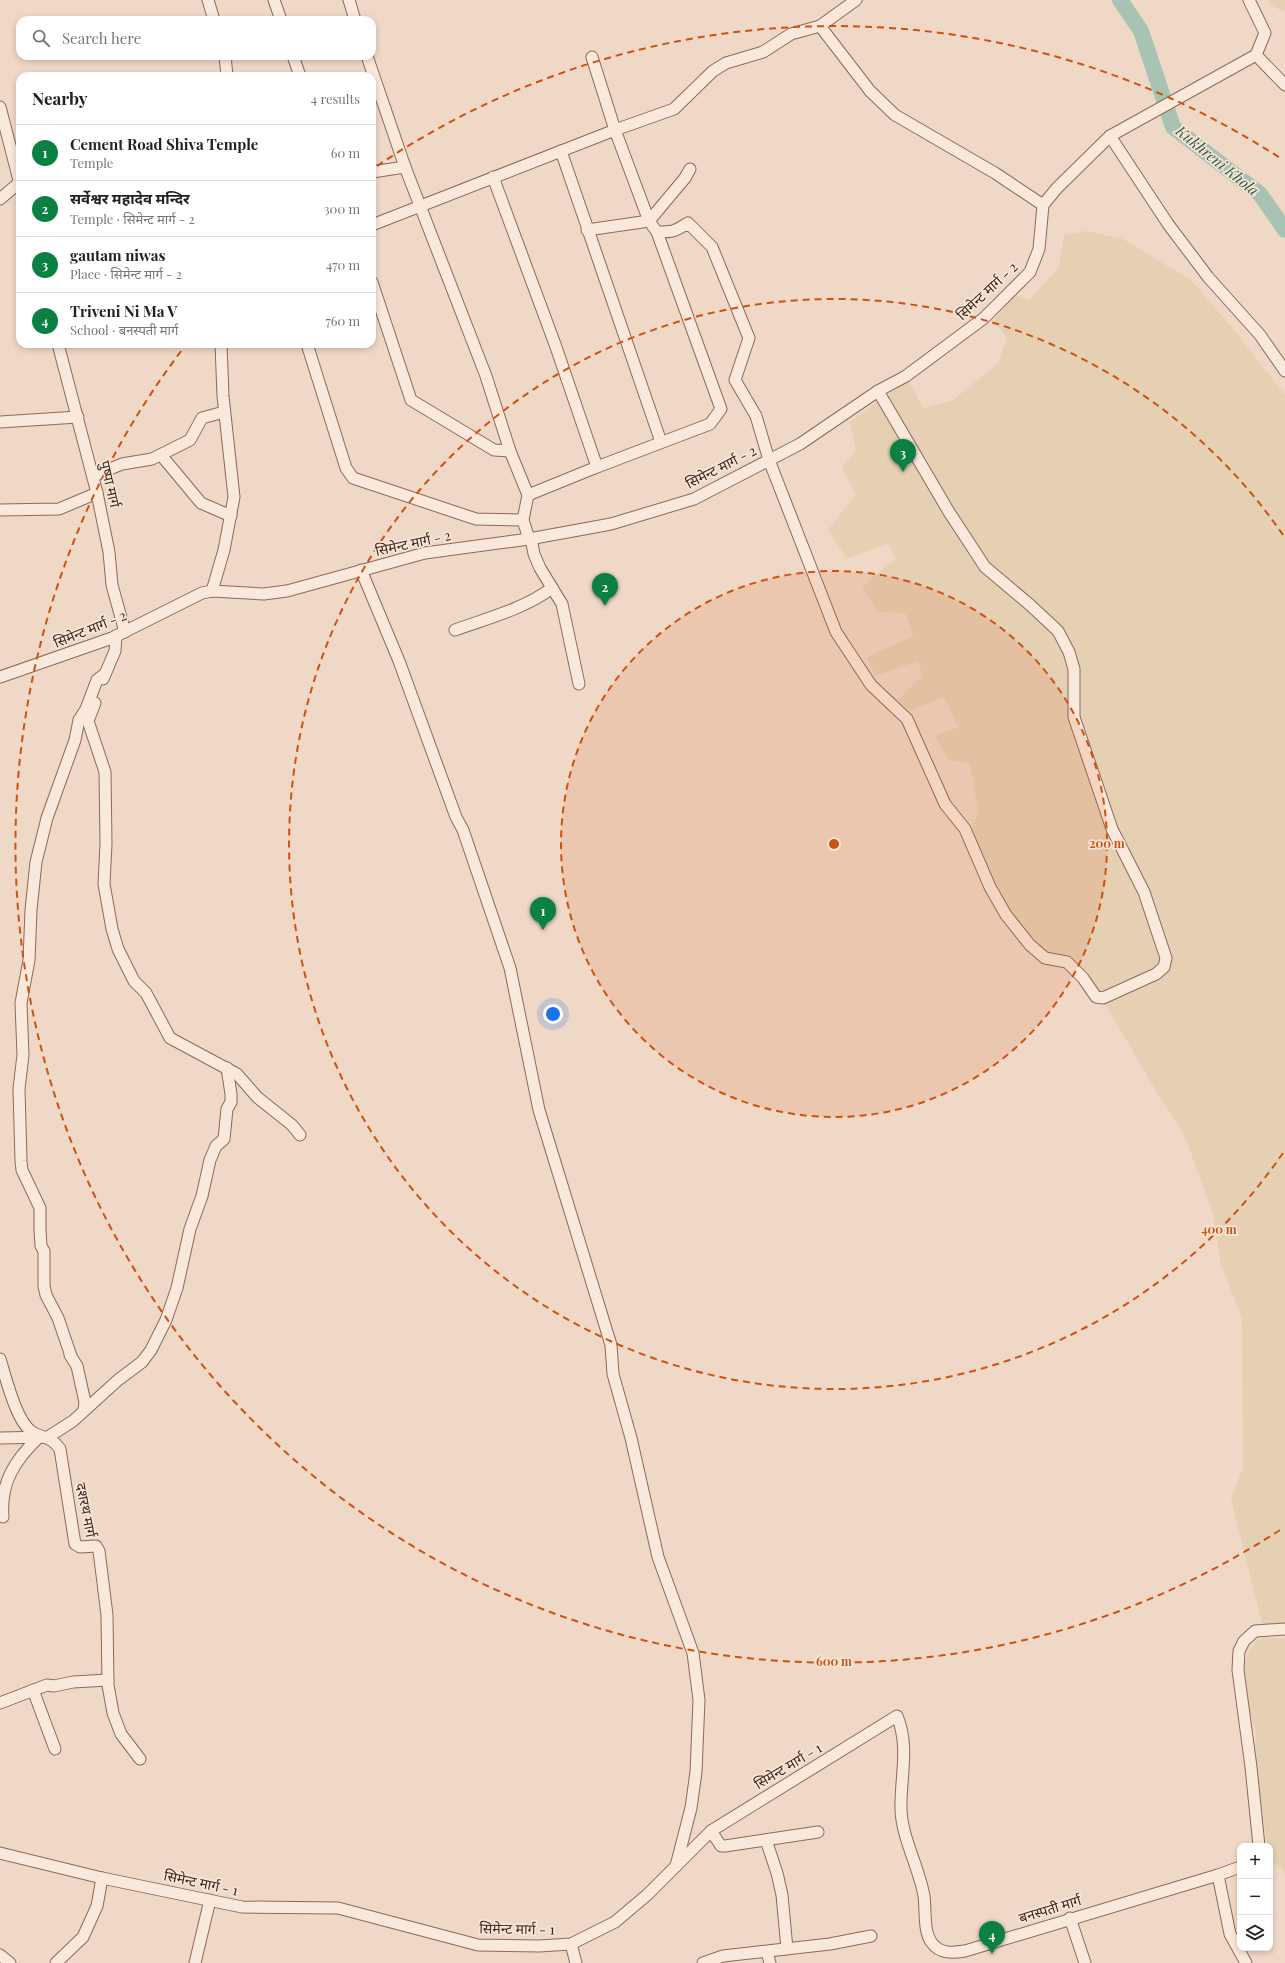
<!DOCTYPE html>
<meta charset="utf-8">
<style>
:root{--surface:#fff;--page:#f6f6f6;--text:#222;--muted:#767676;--line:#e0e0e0;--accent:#0b8043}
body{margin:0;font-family:"Playfair Display","Noto Sans Devanagari",serif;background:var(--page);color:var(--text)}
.controls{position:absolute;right:12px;bottom:12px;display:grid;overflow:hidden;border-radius:8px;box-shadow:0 2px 6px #0003}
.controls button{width:36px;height:36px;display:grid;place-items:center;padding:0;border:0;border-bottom:1px solid var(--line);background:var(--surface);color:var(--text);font:20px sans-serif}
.you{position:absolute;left:553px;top:1014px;width:14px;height:14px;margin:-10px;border:3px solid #fff;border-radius:50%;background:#1a73e8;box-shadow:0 0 0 6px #1a73e833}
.badge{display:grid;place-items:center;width:26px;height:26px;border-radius:50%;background:var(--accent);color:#fff;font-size:13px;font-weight:700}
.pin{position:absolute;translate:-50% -33px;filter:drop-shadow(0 1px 2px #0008)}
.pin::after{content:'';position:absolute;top:21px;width:14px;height:12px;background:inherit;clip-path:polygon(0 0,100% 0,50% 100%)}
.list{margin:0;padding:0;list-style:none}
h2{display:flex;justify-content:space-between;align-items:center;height:52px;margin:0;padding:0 16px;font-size:17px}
h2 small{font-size:13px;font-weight:400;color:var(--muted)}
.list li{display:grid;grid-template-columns:26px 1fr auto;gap:12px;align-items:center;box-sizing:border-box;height:56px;padding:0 16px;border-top:1px solid var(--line)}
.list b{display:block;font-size:15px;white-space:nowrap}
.list p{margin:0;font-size:13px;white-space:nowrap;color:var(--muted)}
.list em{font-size:13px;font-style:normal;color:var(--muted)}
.icon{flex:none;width:22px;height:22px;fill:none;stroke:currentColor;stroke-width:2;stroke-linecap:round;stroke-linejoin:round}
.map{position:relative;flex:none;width:1285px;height:1963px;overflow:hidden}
.search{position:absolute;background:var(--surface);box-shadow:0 2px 6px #0003;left:16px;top:16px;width:360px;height:44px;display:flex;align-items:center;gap:10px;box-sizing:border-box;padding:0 14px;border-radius:12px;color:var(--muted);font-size:15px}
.panel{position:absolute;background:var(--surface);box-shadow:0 2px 6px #0003;left:16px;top:72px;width:360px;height:276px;border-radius:12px}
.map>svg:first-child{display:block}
</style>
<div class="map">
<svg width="1285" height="1963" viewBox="0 0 1285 1963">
<rect width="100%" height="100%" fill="#f0d8c7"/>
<g fill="#e5d0b4">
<polygon points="1268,0 1285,0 1285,12 1270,5"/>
<polygon points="1087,231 1123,239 1191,280 1234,330 1285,395 1285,1625 1263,1626 1231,1499 1243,1468 1242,1318 1221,1265 1213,1214 1184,1134 1159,1096 1111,1014 1092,986 1068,956 1042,953 1012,915 993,884 969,836 978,813 970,763 949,760 935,736 958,727 944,697 910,711 897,700 922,676 918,661 875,676 867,657 913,636 906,614 877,611 862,588 871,578 896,559 888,543 847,559 828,530 856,494 842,468 856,450 849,422 908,381 924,408 953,400 997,364 1007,338 994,320 1016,295 1029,300 1059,267 1064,235"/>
<polygon points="1267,1638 1285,1638 1285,1876 1281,1867 1270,1860 1270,1846 1267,1846 1255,1760 1256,1732 1245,1696 1242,1674 1245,1661 1251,1648 1257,1640"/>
</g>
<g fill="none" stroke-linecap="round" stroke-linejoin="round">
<polyline stroke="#a8c3b4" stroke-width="16" points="1120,0 1141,31 1173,127 1260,194 1285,230"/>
<defs>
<g id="minor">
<polyline points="208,0 214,20"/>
<polyline points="274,0 281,20"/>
<polyline points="349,0 355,20"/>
<polyline points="820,26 870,91 895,115 995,173 1043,205"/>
<polyline points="1256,55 1285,85"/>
<polyline points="225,56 227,76"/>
<polyline points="293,56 300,76"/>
<polyline points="367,56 405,167 486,376 510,451 528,495 523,520 529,539"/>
<polyline points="592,57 615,130 674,109 713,71 726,63 763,52 791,34 820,26 856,0"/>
<polyline points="0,107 20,184"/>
<polyline points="1110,136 1168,224 1208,277 1260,335 1285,371"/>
<polyline points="561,151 661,442"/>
<polyline points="372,172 405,167"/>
<polyline points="0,199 20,182"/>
<polyline points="372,225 615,130 649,221 657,232 721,409 710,424 597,467 556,347 493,177"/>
<polyline points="587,230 649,221 685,178 690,169"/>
<path d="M657 232C674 232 673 232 688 223L712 247 749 338 735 380 756 416 769 460 836 632 871 685 907 719 945 804 965 829 990 887 1006 915 1030 945 1045 958 1067 962 1083 978 1096 997 1103 998 1156 974 1164 967 1166 958 1144 892 1112 829 1074 717V669L1069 652 1058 631 1029 604 985 567 949 512 878 391"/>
<polyline points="372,282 411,400 494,450 510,451"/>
<polyline points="58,344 97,493 109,552 112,585 125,632"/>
<polyline points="307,344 346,468 353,478 476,519 523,520"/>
<polyline points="0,422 78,417"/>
<polyline points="161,455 201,503 231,516"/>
<polyline points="93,477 100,473 122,464 152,459 190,440 202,418 224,412"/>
<polyline points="528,495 597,467"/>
<polyline points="0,510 59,509 97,493"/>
<polyline points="531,538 534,554 540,568 562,604 579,684"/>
<polyline points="361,570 399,661 456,817 463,830 510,968 539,1110 611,1345 613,1374 631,1438 658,1557 693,1653 699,1700 696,1772 691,1808 676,1866"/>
<polyline points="212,591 224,550 234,497 223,396 221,344"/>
<path d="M455 630C488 618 524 609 552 588"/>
<polyline points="0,677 112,638 202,593 212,591 264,594 287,591 425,553 529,539 611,524 694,499 800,444 878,391 906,376 984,318 1030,272 1039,249 1043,205 1057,188 1110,136 1256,55 1265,33 1249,0"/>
<polyline points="103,679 115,651 116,636"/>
<polyline points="95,703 88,721 105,772 106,844 104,884 112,929 118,949 134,981 146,993 170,1038 237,1074 257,1097 292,1125 300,1135"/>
<polyline points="70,1355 77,1366 85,1402 84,1409"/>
<polyline points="71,1356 58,1318 46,1295 44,1286 44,1251 41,1246 40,1230 40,1208 22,1170 21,1161 19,1089 23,1055 21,1003 29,960 31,910 36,862 47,818 75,740 79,720 86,709 97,680 105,674"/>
<path d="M0 1359C6 1378 16 1421 32 1432 44 1439 51 1436 60 1449L75 1544 80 1547 96 1546 99 1551 107 1615 108 1685 113 1713 121 1734 140 1759"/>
<polyline points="0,1438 48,1437 73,1421 118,1380 142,1362 151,1350 166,1320 177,1288 190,1229 202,1196 210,1160 216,1146 224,1139 227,1109 231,1102 231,1094 227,1068"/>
<path d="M3 1517C0 1483 15 1460 38 1438"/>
<polyline points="33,1690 55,1749"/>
<polyline points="0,1703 47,1685 54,1686 73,1682 108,1680"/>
<polyline points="711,1831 721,1846 725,1846 818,1832"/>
<polyline points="766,1840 777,1873 782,1895 787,1949"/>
<polyline points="1259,1846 1251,1767 1238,1670 1239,1651 1244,1641 1255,1631 1285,1629"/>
<path d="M0 1853 102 1878 242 1907 338 1908 478 1945 539 1946 571 1944 615 1922 647 1895 711 1831 897 1716C910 1747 900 1778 901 1810 902 1838 919 1867 924 1896 926 1910 923 1932 932 1943 940 1954 953 1953 965 1951L1218 1875 1240 1867"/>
<polyline points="1218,1875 1230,1934 1246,1963"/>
<polyline points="1070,1918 1085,1963"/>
<polyline points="571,1944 576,1963"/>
<polyline points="767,1952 770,1963"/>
<polyline points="0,1955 10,1963"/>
<polyline points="56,1963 83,1937 97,1906 102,1878"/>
<polyline points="195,1963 210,1900"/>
<polyline points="703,1963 723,1956 830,1944 871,1936"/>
</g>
</defs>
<use href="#minor" stroke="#8c685b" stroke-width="13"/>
<use href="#minor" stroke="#fae8da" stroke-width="11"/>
</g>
<circle cx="834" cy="844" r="273" fill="#ce510f" fill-opacity=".12"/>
<g fill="none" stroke="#ce510f" stroke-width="2" stroke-dasharray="7 5">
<circle cx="834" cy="844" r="273"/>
<path d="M1283 1153A545 545 0 1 1 1283 535"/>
<path d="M1280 1530A818 818 0 0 1 185 346M377 166A818 818 0 0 1 1280 158"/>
</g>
<g text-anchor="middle" stroke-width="3.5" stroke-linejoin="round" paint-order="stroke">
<g font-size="14" fill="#3c251f" stroke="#f7e5d6">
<text transform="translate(987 291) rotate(-43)" y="5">सिमेन्ट मार्ग - 2</text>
<text transform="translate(721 467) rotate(-27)" y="5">सिमेन्ट मार्ग - 2</text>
<text transform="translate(110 484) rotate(77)" y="5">पुष्पा मार्ग</text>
<text transform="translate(413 543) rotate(-12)" y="5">सिमेन्ट मार्ग - 2</text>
<text transform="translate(90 629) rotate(-22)" y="5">सिमेन्ट मार्ग - 2</text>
<text transform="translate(86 1510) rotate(79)" y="5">दशरथ मार्ग</text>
<text transform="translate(788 1766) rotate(-31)" y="5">सिमेन्ट मार्ग - 1</text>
<text transform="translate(201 1883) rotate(12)" y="5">सिमेन्ट मार्ग - 1</text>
<text transform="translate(1050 1909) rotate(-17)" y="5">बनस्पती मार्ग</text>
<text transform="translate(517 1929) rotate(1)" y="5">सिमेन्ट मार्ग - 1</text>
</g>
<g font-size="15" font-style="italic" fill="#2e5c4c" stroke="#f7e5d6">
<text transform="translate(1217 161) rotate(39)" y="5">Kukhreni Khola</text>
</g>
</g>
<circle cx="834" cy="844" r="6" fill="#ce510f" stroke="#f7e5d6" stroke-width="2"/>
<g font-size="12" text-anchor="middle" font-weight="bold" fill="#ce510f" stroke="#f7e5d6" stroke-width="3.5" stroke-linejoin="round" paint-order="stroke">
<text x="1107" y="848">200 m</text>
<text x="1219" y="1234">400 m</text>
<text x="834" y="1666">600 m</text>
</g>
</svg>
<div class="controls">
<button>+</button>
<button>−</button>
<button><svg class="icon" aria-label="layers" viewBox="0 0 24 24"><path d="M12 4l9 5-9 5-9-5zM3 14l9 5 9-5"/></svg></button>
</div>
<div class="you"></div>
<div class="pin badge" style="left:543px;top:930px">1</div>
<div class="pin badge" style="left:605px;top:606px">2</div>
<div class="pin badge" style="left:903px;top:472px">3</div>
<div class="pin badge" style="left:992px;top:1954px">4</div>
<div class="search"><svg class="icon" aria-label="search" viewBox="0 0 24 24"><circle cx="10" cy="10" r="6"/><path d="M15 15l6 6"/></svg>Search here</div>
<section class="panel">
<h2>Nearby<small>4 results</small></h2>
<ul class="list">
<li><span class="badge">1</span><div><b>Cement Road Shiva Temple</b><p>Temple</p></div><em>60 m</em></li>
<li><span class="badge">2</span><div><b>सर्वेश्वर महादेव मन्दिर</b><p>Temple · सिमेन्ट मार्ग - 2</p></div><em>300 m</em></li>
<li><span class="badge">3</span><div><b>gautam niwas</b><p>Place · सिमेन्ट मार्ग - 2</p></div><em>470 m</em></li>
<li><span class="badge">4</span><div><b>Triveni Ni Ma V</b><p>School · बनस्पती मार्ग</p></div><em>760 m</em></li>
</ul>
</section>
</div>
